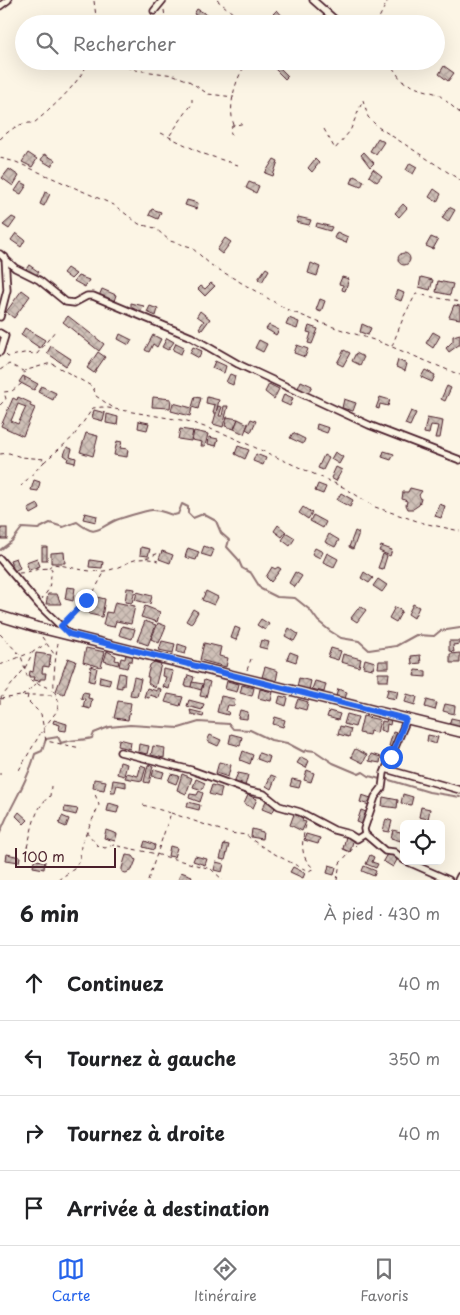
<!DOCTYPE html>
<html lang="fr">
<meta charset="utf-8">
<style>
:root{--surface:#fff;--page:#f2f2f2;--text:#202124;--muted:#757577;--line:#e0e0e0;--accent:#2563eb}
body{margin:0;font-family:"Playpen Sans",sans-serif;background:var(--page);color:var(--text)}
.controls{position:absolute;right:15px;bottom:15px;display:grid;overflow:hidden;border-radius:8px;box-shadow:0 5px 20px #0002}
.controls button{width:45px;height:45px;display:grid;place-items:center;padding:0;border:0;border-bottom:1px solid var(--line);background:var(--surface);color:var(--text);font:25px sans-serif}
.scale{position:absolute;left:15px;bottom:12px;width:101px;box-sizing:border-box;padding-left:5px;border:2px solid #4a1f2b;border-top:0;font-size:14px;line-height:18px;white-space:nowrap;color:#4a1f2b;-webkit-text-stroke:4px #fcf5e5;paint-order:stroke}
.stop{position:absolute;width:15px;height:15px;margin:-11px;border:4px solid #2563eb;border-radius:50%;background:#fff}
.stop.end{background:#2563eb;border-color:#fff;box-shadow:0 1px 5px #0008}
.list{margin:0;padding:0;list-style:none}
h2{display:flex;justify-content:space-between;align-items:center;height:65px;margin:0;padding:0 20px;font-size:21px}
h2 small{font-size:16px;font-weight:400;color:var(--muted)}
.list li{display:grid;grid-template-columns:32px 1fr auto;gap:15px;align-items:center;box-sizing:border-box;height:75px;padding:0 20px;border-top:1px solid var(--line)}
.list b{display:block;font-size:19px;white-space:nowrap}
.list em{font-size:16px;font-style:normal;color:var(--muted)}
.icon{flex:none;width:28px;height:28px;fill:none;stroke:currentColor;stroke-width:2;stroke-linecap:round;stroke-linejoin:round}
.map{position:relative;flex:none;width:460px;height:880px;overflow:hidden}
.search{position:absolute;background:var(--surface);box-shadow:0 5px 20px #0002;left:15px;right:15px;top:15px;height:55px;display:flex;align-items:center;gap:12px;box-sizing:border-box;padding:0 18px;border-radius:28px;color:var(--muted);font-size:19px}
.sheet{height:365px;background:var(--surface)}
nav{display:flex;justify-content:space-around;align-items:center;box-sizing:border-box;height:70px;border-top:1px solid var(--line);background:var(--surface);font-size:14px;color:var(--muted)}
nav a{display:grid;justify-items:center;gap:2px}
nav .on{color:var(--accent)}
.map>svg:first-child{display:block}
</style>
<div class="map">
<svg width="460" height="880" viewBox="0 0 460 880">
<defs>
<pattern id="building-cross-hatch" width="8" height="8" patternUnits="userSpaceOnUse" patternTransform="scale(1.25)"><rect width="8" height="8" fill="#cfc0b7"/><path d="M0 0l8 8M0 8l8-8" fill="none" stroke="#b3a59e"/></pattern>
</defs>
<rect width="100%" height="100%" fill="#fcf5e5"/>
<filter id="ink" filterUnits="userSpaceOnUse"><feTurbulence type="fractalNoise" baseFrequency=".02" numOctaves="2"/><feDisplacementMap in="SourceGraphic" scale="10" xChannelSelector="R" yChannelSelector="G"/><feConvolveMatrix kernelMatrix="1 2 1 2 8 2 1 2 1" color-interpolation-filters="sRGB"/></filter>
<g filter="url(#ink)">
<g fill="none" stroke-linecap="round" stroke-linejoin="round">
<g stroke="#917474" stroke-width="2">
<path d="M0 550 12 541 22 528 38 529 50 523 63 527 77 522C96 537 96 530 114 521 120 518 145 511 152 510 161 509 166 514 174 515L178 514 182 504 188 507V513L193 518 203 514 216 521 221 533 229 540 227 547 238 559 242 568 251 573 261 589 277 597 295 598 310 610 318 621 330 631 341 638 359 641 369 650 396 646 416 635 434 636 440 631 460 628"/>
<polyline points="386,779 429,792 460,797"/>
<path d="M0 833C10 806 28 782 35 754L42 751 46 739 58 737 61 743C72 739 81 741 92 738L94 733 109 727 130 725 179 728 199 722 229 724 233 729 250 730 271 740 287 743 304 752 307 750 315 751 333 763 359 774 363 772 369 776 380 779"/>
</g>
</g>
<g fill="url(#building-cross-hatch)" stroke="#4a1f2b" fill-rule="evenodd">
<polygon points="197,9 206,14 203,20 194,14"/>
<polygon points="277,10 284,18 279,23 272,15"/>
<polygon points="278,66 288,76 285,79 275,69"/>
<polygon points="444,66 454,73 448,81 439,74"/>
<polygon points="378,138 384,142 376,154 370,151"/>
<polygon points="364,152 374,163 370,167 361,155"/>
<polygon points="28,153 37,159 32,167 22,162"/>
<polygon points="44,154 55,160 51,166 41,160"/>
<polygon points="274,159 278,161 273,176 265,173"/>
<polygon points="315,159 319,163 312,172 308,168"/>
<polygon points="410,163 417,167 413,174 406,170"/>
<polygon points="9,169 19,176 13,186 2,178"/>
<polygon points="373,169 382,176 377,182 369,176"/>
<polygon points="354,176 364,181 361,187 351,183"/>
<polygon points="21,182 27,185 21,194 15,191"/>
<polygon points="249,182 259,186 256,193 246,188"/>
<polygon points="434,189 441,194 437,202 429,197"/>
<polygon points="45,192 50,194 44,206 40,204"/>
<polygon points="187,200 198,203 197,209 185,205"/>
<polygon points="403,204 407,208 399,217 395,213"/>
<polygon points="449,207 455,210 448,222 442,218"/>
<polygon points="152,209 161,212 158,219 149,215"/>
<polygon points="12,217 16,219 9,229 3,225"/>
<polygon points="298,217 311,220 309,225 296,222"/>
<polygon points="317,223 332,227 330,231 316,227"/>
<polygon points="337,232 348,237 346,243 334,238"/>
<polygon points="16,233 25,240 21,247 11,240"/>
<polygon points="431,237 438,240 433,249 426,246"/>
<polygon points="225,238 231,242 222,254 217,250"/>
<circle cx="404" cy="259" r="6"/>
<polygon points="311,263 320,267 317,276 308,273"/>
<polygon points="29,265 39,272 34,279 24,272"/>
<polygon points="67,268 76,274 71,279 63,273"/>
<polygon points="266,268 269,270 262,282 258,279"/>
<polygon points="78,276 89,280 85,287 74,281"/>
<polygon points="342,277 349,279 345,291 342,290 343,285 339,284"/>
<polygon points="421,277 433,280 430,290 419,287"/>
<polygon points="438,281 453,284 450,295 436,292"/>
<polygon points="211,283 215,286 205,296 198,289 201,286 205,289"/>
<polygon points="102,289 116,295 114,301 99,296"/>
<polygon points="22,290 30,296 14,318 6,312"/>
<polygon points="397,290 404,293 401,301 394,298"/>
<polygon points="320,299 325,301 321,312 316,310"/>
<polygon points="131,303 144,306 140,312 131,309"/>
<polygon points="454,305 460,306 460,319 449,317"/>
<polygon points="150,306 158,309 156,316 147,312"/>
<polygon points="200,311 210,319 202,330 199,328 204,321 197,316"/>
<polygon points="68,316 104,344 99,351 63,322"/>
<polygon points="289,318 299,322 297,329 286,325"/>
<polygon points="362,324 371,328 368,335 360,332"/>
<polygon points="269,325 279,330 276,335 266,329"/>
<polygon points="309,326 318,329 312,344 308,343 311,333 307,332"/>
<polygon points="25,328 45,340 40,348 21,335"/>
<polygon points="433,332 440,336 433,348 426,343"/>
<polygon points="120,334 132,340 129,345 118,339"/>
<polygon points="460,334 460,344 449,352 446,348 453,341 453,336"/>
<polygon points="153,335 161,339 157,347 153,344 149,352 145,350"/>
<polygon points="167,338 174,342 168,350 162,347"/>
<polygon points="259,340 267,344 263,352 255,348"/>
<polygon points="176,343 184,347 181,354 173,350"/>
<polygon points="297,345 308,349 305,357 294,353"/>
<polygon points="51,346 71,359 66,366 47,353"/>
<polygon points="193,347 202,351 199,358 190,353"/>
<polygon points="344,350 350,353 343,366 337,363"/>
<polygon points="98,352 105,357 94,373 87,368"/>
<polygon points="356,353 364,357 360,365 352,361"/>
<polygon points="398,360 407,364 405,371 396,367"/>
<polygon points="215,361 226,366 224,373 212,368"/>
<polygon points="425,370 435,375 432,382 421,377"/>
<polygon points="230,374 235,376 233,385 226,382"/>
<polygon points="23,376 38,384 34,390 19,382"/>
<polygon points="301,381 312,386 308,393 298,388"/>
<polygon points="269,384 279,389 274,399 265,392"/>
<polygon points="41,386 56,393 53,400 38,392"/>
<polygon points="447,386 451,388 445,401 441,399"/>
<polygon points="284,394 293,398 290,406 281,402"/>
<path d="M18 397 31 403 30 406 35 408 23 436 1 426 13 398 17 400ZM18 404 26 407 18 424 11 421Z"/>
<polygon points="153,397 171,399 170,408 152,407"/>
<polygon points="195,397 201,398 198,409 192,407"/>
<polygon points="207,397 219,400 216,413 213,413 215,405 206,403"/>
<polygon points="380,397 390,400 388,406 380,404 379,409 376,408"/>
<polygon points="344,399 356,403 353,411 342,408"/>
<polygon points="173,403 192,408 190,416 171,411"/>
<polygon points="218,406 222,407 219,416 222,416 224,406 228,406 223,427 213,424"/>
<polygon points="94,410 105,413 103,421 92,418"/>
<polygon points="411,411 416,413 410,426 405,424"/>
<polygon points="107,414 118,417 117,425 106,423"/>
<polygon points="227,417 238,419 234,429 225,426"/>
<polygon points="427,418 443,421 440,438 435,438 438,426 431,425 429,434 424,433"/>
<polygon points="238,419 248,424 244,434 234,429"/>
<polygon points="251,419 256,421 251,432 246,429"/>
<polygon points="139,421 149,423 147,430 138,428"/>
<polygon points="317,424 329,428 327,433 316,429"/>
<polygon points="180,429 193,431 191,441 178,439"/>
<polygon points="194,431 208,434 205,446 201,446 202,442 192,440"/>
<polygon points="86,433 98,436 93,456 80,452"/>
<polygon points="293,433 305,439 303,444 290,438"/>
<polygon points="209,437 218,439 216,446 208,444"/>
<polygon points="117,441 122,442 120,448 128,449 127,457 114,455"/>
<polygon points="238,446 249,450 245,459 235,454"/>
<polygon points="67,447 72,449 70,456 76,458 75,463 67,461 68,458 64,455"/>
<polygon points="384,451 394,454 391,460 382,457"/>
<polygon points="335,452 343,457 339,464 331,459"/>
<polygon points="256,454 266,458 263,465 253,461"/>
<polygon points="324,455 329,458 323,470 318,468"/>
<polygon points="336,467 342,470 336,481 331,478"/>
<polygon points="34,480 40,482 38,491 31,490"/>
<polygon points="318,484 326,487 323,494 315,491"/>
<polygon points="410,488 422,491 419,495 421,499 419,505 413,509 408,509 406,505 407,501 402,499 403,492 408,492"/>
<polygon points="341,493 353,500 350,507 337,500"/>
<polygon points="38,504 40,509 31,514 28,509"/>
<polygon points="439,504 445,506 441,518 435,516"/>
<polygon points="303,507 312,513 308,519 299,513"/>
<polygon points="85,513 97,516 96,522 83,519"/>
<polygon points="313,515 326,522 323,528 310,521"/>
<polygon points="278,525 286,532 282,537 274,531"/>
<rect x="1" y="528" width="6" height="11"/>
<polygon points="355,531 359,533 353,549 349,547"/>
<polygon points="287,533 295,538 290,546 282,540"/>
<polygon points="329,534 339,540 335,547 325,542"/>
<polygon points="204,546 214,550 211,557 201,554"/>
<polygon points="381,546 392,550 390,556 379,551"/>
<rect x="42" y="547" width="5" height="13"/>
<polygon points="141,547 150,549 148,556 140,555"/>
<polygon points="188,548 199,552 196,560 185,557"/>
<polygon points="315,548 323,552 320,558 312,554"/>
<polygon points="162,551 173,555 170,563 159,559"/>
<polygon points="64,552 65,563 51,563 51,553"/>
<polygon points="327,553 338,559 334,567 323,562"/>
<polygon points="383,554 387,556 383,569 378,568"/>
<polygon points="16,558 20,568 14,571 10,560"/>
<polygon points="37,558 40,566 29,570 26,562"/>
<polygon points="90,560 103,562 102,568 89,567"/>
<polygon points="272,567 275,569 278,567 281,569 271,582 266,577"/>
<polygon points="295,572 302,576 295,587 289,583"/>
<polygon points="364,572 373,578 369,583 361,578"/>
<polygon points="378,579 387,585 382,592 373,586"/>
<polygon points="67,587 75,588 73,601 65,599"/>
<polygon points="127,588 135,589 132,603 125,602"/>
<polygon points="206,591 218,597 214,605 202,600"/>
<polygon points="137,592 152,596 150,604 135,600"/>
<polygon points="48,594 57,594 61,604 46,604"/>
<polygon points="93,596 105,599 102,617 89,614"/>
<polygon points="115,602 135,606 131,624 116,621 114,627 103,625 106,612 112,613"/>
<polygon points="413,604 419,607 414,618 408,614"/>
<polygon points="145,606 160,612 157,622 141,617"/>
<polygon points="360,606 366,610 357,622 351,618"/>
<polygon points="395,607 402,611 396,622 389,618"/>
<polygon points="193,609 198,612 191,624 186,621"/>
<polygon points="261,619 269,624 265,630 257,625"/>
<polygon points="145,621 156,625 148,645 137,641"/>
<polygon points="158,623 166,626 159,643 151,639"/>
<polygon points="122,626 135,629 132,639 119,635"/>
<polygon points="235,627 240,629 236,640 231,638"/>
<polygon points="289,628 298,634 294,641 285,636"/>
<polygon points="261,640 269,642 267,649 259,647"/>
<polygon points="162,641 175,644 173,653 159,650"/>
<polygon points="449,641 460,641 460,644 453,645 454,652 449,651"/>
<polygon points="204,643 221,647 219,656 228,658 226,667 200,660"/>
<polygon points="178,644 187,647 185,654 177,652"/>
<polygon points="86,648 105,652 101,667 83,662"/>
<polygon points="331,648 341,651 338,660 328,657"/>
<polygon points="107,651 116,656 115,660 119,661 118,665 104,661"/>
<polygon points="290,652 298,655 296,662 287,659"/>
<polygon points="36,653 51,655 49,667 43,666 42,673 46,673 45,679 40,679 40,681 33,680 34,677 29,677 30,671 33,672"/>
<polygon points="126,653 133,655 132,661 129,661 127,668 119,666 121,658 125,659"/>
<polygon points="460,653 460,663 450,663 450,654"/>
<polygon points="343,654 361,659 359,667 341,662"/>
<polygon points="420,655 421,663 412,664 411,656"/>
<polygon points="68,658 76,661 64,694 56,691"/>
<polygon points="365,659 375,662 373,669 363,667"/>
<polygon points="379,661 389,661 389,668 378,668"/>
<polygon points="154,662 161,664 155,688 148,683 149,677 147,677 150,665"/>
<polygon points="91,666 97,668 94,682 89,681"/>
<polygon points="265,667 278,671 276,681 262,677"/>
<polygon points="163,669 173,671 169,689 163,687 166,677 162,676"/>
<polygon points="415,670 426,671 426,677 414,676"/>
<polygon points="119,673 125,674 124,686 122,685 122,688 116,687"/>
<polygon points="378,673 389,673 388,681 378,681"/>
<polygon points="188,675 194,677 191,687 185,686"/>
<polygon points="100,676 111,679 109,685 99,683"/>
<polygon points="134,677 141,679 137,696 130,695"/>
<polygon points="299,678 311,681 309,690 297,687"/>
<polygon points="204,680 210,682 206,697 200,696"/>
<polygon points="227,681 239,684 237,692 225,689"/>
<polygon points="315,681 326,684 324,692 312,689"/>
<polygon points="192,682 203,684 201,690 191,687"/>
<polygon points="242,685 254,688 252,696 240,693"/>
<polygon points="147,688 157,691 157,688 161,689 159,698 150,695 149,698 144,697"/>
<polygon points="260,689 273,692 271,701 258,698"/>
<polygon points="338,689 347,692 345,699 336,696"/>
<polygon points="388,689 398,691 396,699 386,697"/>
<polygon points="83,692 89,693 88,698 92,699 90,709 83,707 85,699 81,698"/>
<polygon points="168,694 183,697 180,706 165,702"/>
<polygon points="407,694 417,697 415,705 405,702"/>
<polygon points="221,696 235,699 234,706 228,705 226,711 229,712 228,715 217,712"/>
<polygon points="280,696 288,698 286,706 278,703"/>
<polygon points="298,699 308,702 306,710 295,707"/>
<polygon points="189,700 204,704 202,710 187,706"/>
<polygon points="427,700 437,703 435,710 425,707"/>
<polygon points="118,701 131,703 128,720 114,718"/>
<polygon points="445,704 455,706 454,714 443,711"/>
<polygon points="190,710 202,713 204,714 203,717 191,714"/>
<polygon points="240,710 248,712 247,719 238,718"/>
<polygon points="329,711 340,714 338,720 327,717"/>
<polygon points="347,714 358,717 355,727 344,724"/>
<polygon points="363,716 380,720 377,733 370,731 369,735 359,733"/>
<polygon points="275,717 285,720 283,727 273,724"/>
<polygon points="387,718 391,719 390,725 387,724 386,732 380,730 382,721 386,722"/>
<polygon points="451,718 460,720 460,729 449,726"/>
<polygon points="54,720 67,724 66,731 59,730 60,725 53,723"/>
<polygon points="340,726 351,729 349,737 338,734"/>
<polygon points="393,732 397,733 394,748 389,746"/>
<polygon points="231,734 242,737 240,746 229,743"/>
<polygon points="210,735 221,740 218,746 207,741"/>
<polygon points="428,735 438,737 436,744 427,741"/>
<polygon points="119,739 131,742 130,749 118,746"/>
<polygon points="139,744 149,746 147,754 138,752"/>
<polygon points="153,746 165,748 164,758 151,755"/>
<polygon points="355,749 367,755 363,763 351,757"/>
<polygon points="243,751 253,755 250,764 240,760"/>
<polygon points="259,753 270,757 268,763 257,759"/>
<polygon points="371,754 381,757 380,763 369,761"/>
<polygon points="301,757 309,761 306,768 297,763"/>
<polygon points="120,762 127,764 124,776 117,774"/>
<polygon points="219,762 231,765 228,777 216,773"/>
<polygon points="141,765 146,767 142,781 125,778 127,773 138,776"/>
<polygon points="148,765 153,766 149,783 144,782"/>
<polygon points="154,769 164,772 162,778 152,776"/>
<polygon points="307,770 314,773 311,782 304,780"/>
<polygon points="238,773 248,775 245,786 241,785 241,782 237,785 235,780"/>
<polygon points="171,774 179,776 176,784 168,781"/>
<polygon points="182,774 192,778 186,794 177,790"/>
<polygon points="271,775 276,777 271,789 266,786"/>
<polygon points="94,779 106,781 104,790 93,788"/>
<polygon points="196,779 205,783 202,790 193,787"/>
<polygon points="292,779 301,781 299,788 290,786"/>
<polygon points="113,780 126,782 126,787 117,785 115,792 111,792"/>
<polygon points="212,785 222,788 220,797 209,794"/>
<polygon points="199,791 203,793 200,802 189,798 190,794 197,795"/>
<polygon points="403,794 413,797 411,805 401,803"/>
<polygon points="248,795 257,799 253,808 244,804"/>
<polygon points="362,795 371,798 369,805 360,802"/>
<polygon points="383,797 398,800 397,808 382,806"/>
<polygon points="266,801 276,806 272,813 262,809"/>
<polygon points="188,802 200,805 199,810 187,807"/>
<polygon points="109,803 119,806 117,813 107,811"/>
<polygon points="65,807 78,809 76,815 64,812"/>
<polygon points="421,807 430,809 428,819 419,817"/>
<polygon points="361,810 366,812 362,824 357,822"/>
<polygon points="19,812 28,820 24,824 16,816"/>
<polygon points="294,814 303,818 302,821 306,822 302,831 290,825"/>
<polygon points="62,816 69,819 66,827 59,824"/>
<polygon points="386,819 392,821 389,832 383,831"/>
<polygon points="252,829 263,832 262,839 251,837"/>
<polygon points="106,830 117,834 115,841 104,838"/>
<polygon points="393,830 404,833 404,842 391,838"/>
<polygon points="306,834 320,838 318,844 304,840"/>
<polygon points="346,836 354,838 350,852 343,849"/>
<polygon points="145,841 155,845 154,850 143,847"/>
<polygon points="224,844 229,845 225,860 220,859"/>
<polygon points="170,846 177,848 174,857 168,856"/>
<polygon points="7,854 20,857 19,862 6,860"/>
<polygon points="387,854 395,856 397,860 393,867 383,861"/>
<polygon points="126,855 133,856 136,860 132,870 126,873 122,872 122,868"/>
<polygon points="370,855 374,857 372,862 378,864 376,868 366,864"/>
<polygon points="195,856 207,859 205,865 193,861"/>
<polygon points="34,860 45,861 44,869 33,867"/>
<polygon points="216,862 224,864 222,872 214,870"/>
<polygon points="329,865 336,867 334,875 327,873"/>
<polygon points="364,866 376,871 374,876 362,871"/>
<polygon points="293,867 305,873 303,878 290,872"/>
<polygon points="181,872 192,876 190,880 178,880"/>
</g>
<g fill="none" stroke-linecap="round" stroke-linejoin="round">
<defs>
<g id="street">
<polyline points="313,0 340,24"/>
<polyline points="0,6 8,0"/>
<polyline points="154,11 163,0"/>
<polyline points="0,254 15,268 39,280 66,302 74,303 87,296 93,296 191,337 238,364 369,425 460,460"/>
<polyline points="0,317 7,290 5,257"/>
<polyline points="0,333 5,336 0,352"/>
<polyline points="0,559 39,605 69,634"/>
<polyline points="120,752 191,770 249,791 264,794 279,806 300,812 334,830 349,834 357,839 365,834 364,829 375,797 382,788 384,773 407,719"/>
<polyline points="386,769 460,790"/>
<polyline points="365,834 385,851 394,852 404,860"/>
<polyline points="406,861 449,880"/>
<polyline points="458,880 460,876"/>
</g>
<polyline id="primary" points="0,616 36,627 460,732"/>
</defs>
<use href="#street" stroke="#4a1f2b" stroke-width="9"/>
<use href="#primary" stroke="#4a1f2b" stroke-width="12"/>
<g stroke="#4a1f2b" stroke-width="1" stroke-dasharray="4 4" stroke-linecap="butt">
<polyline points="217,0 246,24"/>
<polyline points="94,1 97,24"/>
<polyline points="164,10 166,24"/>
<polyline points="376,24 388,0"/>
<polyline points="112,61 134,70"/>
<polyline points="134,61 135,70 174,75 189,81 208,94 234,97"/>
<polyline points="388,61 402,81 417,88 438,94 460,113"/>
<path d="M234 125C227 107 236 74 249 61"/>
<polyline points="324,129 335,149 350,131 363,100 368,117 378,127 460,180"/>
<polyline points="161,133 204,154 238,165"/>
<polyline points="170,135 192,104 192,99"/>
<polyline points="232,135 230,131 232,126 245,123"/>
<path d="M0 139C10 130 19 122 34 123 54 106 77 86 89 61"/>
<polyline points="0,158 16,162 114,205 139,224 155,228 170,241 191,247 211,265 286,309 318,322 380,342 460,375"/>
<polyline points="392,346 404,316 416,294 460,302"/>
<polyline points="6,355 8,357 24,353 37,354 55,331"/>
<polyline points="0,370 9,364 23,371"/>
<polyline points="0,405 6,399 4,392 12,391 25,381 24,371 51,363 93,387 96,396 115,409"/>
<polyline points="0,454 9,453 21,457 45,459 44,462 21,486"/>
<polyline points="44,462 73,437 93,408 102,407 187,421 225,434 345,488 375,507 423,523 460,531"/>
<polyline points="146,558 159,553"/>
<path d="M48 568 53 564C70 566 86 573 104 571 127 568 131 553 158 561"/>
<path d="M19 573C29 573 43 566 52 569L49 589 42 599"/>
<polyline points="67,622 93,593 105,571"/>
<polyline points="0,634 21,656 28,679 53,690"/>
<polyline points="42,637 54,654"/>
<polyline points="0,665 32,652"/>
<polyline points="247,670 251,659"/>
<polyline points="28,695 27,700 41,714 46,741 81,748"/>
<polyline points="22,696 36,684"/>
<polyline points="0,699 25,668 33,652 46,644"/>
<polyline points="0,699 28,695 56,695"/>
<polyline points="0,700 0,707"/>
<path d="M19 770 43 729 57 711 59 703C58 698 54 692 54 688 53 678 56 653 58 643"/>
<polyline points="0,773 0,775"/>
<polyline points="143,805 171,813 148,880"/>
<path d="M171 813 229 833 247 835C252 843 298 867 309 871L314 868C298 858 302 837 307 822"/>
<polyline points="86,831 97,845 105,848 113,845 152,853 211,869 223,880"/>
<path d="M27 847C33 829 33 809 50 796L51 786"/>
<polyline points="58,880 74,869 80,859 81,845 99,805 95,794"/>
<polyline points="337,880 340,863 356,845"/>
</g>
<use href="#street" stroke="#fcf5e5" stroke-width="5.5"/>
<use href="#primary" stroke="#fcf5e5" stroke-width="9"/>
</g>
</g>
<g fill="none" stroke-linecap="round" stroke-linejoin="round" filter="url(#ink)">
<polyline stroke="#2563eb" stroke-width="6" points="86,600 61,626 69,634 406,719 391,757"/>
</g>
</svg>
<div class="controls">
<button><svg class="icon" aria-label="locate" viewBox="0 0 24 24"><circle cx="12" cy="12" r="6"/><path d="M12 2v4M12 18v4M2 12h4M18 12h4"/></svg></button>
</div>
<div class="scale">100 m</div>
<div class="stop" style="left:391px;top:757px"></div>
<div class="stop end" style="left:86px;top:600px"></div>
<div class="search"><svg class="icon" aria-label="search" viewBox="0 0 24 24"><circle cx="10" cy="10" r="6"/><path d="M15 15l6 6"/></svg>Rechercher</div>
</div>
<section class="sheet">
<h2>6 min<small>À pied · 430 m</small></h2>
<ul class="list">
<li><svg class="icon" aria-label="ahead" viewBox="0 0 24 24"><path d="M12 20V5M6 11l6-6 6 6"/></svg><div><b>Continuez</b></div><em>40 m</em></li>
<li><svg class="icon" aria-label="left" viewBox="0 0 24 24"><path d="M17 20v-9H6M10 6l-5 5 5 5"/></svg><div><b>Tournez à gauche</b></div><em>350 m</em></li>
<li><svg class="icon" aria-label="right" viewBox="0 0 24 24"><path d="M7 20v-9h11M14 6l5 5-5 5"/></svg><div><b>Tournez à droite</b></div><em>40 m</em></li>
<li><svg class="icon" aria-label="arrive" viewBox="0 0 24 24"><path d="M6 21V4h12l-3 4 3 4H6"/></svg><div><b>Arrivée à destination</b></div></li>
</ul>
</section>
<nav>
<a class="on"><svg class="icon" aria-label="map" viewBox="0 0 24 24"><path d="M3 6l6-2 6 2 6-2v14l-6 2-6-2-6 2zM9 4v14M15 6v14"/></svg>Carte</a>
<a><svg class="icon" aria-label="directions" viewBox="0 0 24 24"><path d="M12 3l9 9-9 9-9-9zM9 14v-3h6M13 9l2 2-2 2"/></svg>Itinéraire</a>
<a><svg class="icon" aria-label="saved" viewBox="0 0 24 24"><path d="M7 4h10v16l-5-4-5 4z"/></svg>Favoris</a>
</nav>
